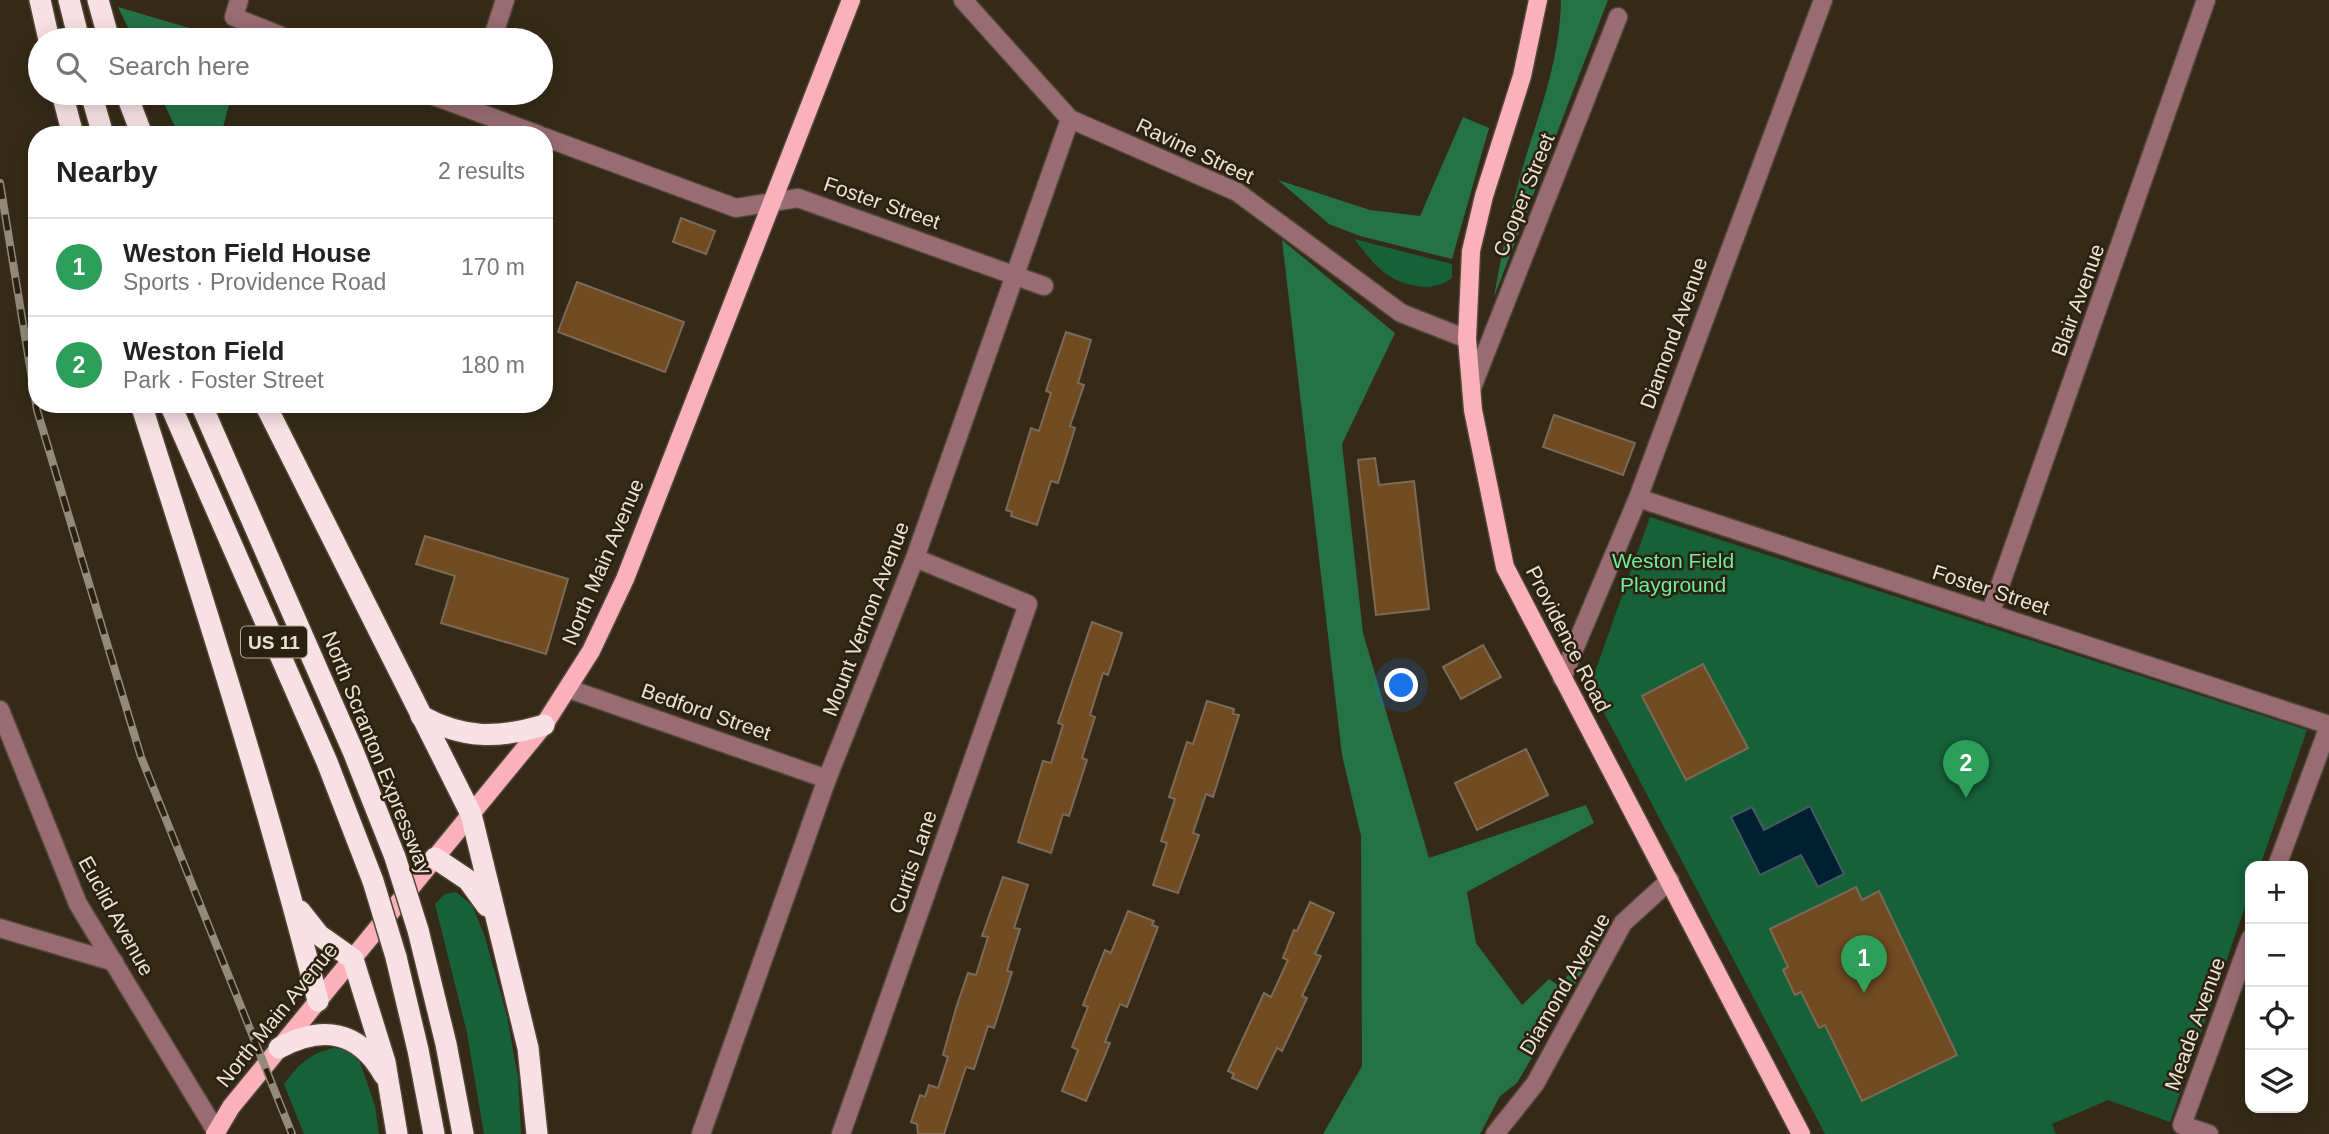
<!DOCTYPE html>
<meta charset="utf-8">
<style>
:root{--surface:#fff;--page:#f2f2f2;--text:#222;--muted:#767676;--line:#e0e0e0;--accent:#b45309}
body{margin:0;font-family:Arial,sans-serif;background:var(--page);color:var(--text)}
.controls{position:absolute;right:21px;bottom:21px;display:grid;overflow:hidden;border-radius:14px;box-shadow:0 4px 18px #0003}
.controls button{width:63px;height:63px;display:grid;place-items:center;padding:0;border:0;border-bottom:2px solid var(--line);background:var(--surface);color:var(--text);font:35px sans-serif}
.you{position:absolute;left:1402px;top:686px;width:24px;height:24px;margin:-18px;border:5px solid #fff;border-radius:50%;background:#1a73e8;box-shadow:0 0 0 10px #1a73e833}
.badge{display:grid;place-items:center;width:46px;height:46px;border-radius:50%;background:var(--accent);color:#fff;font-size:23px;font-weight:700}
.pin{position:absolute;translate:-50% -58px;filter:drop-shadow(0 2px 4px #0008)}
.pin::after{content:'';position:absolute;top:37px;width:24px;height:21px;background:inherit;clip-path:polygon(0 0,100% 0,50% 100%)}
.list{margin:0;padding:0;list-style:none}
h2{display:flex;justify-content:space-between;align-items:center;height:91px;margin:0;padding:0 28px;font-size:30px}
h2 small{font-size:23px;font-weight:400;color:var(--muted)}
.list li{display:grid;grid-template-columns:46px 1fr auto;gap:21px;align-items:center;box-sizing:border-box;height:98px;padding:0 28px;border-top:2px solid var(--line)}
.list b{display:block;font-size:26px;white-space:nowrap}
.list p{margin:0;font-size:23px;white-space:nowrap;color:var(--muted)}
.list em{font-size:23px;font-style:normal;color:var(--muted)}
.icon{flex:none;width:38px;height:38px;fill:none;stroke:currentColor;stroke-width:2;stroke-linecap:round;stroke-linejoin:round}
.map{position:relative;flex:none;width:2329px;height:1134px;overflow:hidden}
.search{position:absolute;background:var(--surface);box-shadow:0 4px 18px #0003;left:28px;top:28px;width:525px;height:77px;display:flex;align-items:center;gap:18px;box-sizing:border-box;padding:0 24px;border-radius:38px;color:var(--muted);font-size:26px}
.panel{position:absolute;background:var(--surface);box-shadow:0 4px 18px #0003;left:28px;top:126px;width:525px;height:287px;border-radius:28px}
.map>svg:first-child{display:block}
</style>
<div class="map">
<svg width="2329" height="1134" viewBox="0 0 2329 1134">
<rect width="100%" height="100%" fill="#352a17"/>
<g fill="#176139">
<path d="M1354 239 1452 264V278C1433 293 1405 287 1385 273 1373 265 1363 249 1354 239Z"/>
<polygon points="1650,517 2307,730 2260,866 2250,866 2250,893 2170,1122 2108,1100 2052,1124 2056,1134 1825,1134 1590,686"/>
<polygon points="456,892 472,905 485,937 507,1016 518,1078 521,1134 484,1134 467,1033 435,904 445,894"/>
<path d="M334 1048 348 1050 358 1056 375 1106 379 1134H304L284 1084C299 1064 310 1053 334 1048Z"/>
</g>
<g fill="#257247">
<path d="M1561 0H1608L1494 297C1501 257 1509 216 1520 177 1537 117 1560 63 1561 0Z"/>
<polygon points="118,7 230,40 134,40"/>
<polygon points="159,93 232,93 222,131 228,135 179,135"/>
<polygon points="1463,117 1489,128 1452,259 1360,236 1329,224 1278,180 1370,210 1420,216"/>
<polygon points="1282,240 1395,333 1342,444 1363,633 1429,858 1586,805 1594,823 1467,892 1476,943 1522,1005 1549,979 1559,986 1608,928 1517,1083 1500,1096 1480,1134 1323,1134 1362,1066 1361,836 1342,755"/>
</g>
<polygon fill="#001f31" stroke="#465a62" stroke-width="2" points="1810,806 1844,874 1818,887 1801,855 1760,875 1731,817 1752,807 1764,830"/>
<g fill="#714b21" stroke="#7d6b59" stroke-width="2">
<polygon points="681,218 715,231 706,254 673,242"/>
<polygon points="577,282 684,322 665,372 558,332"/>
<polygon points="1066,332 1091,340 1078,383 1084,385 1070,426 1075,428 1058,483 1051,481 1037,525 1011,516 1012,512 1006,510 1031,428 1039,431 1051,393 1046,391"/>
<polygon points="1554,415 1635,443 1623,475 1543,447"/>
<polygon points="1375,458 1379,485 1414,481 1429,609 1376,615 1358,460"/>
<polygon points="425,536 568,579 546,654 441,623 455,576 416,564"/>
<polygon points="1092,622 1122,633 1108,675 1103,673 1090,715 1095,717 1082,758 1087,760 1069,816 1063,814 1051,853 1018,842 1043,761 1051,763 1063,725 1058,723"/>
<polygon points="1483,645 1501,677 1461,699 1443,667"/>
<polygon points="1703,664 1748,748 1686,780 1642,696"/>
<polygon points="1207,701 1234,709 1233,714 1239,715 1213,797 1206,794 1193,833 1199,835 1178,893 1153,885 1167,843 1161,841 1175,799 1169,797 1187,742 1193,744"/>
<polygon points="1526,749 1548,795 1477,830 1455,783"/>
<polygon points="1003,877 1028,885 1014,928 1020,929 1007,971 1012,972 994,1028 988,1026 974,1069 966,1067 944,1134 918,1134 917,1124 911,1122 920,1095 925,1097 929,1085 938,1088 948,1057 943,1055 956,1008 968,973 976,975 988,937 982,936"/>
<polygon points="1856,887 1862,900 1879,891 1957,1055 1862,1101 1825,1025 1819,1028 1801,992 1795,995 1783,970 1788,967 1770,929"/>
<polygon points="1310,902 1334,913 1315,954 1321,956 1302,996 1307,998 1282,1051 1277,1048 1257,1089 1232,1078 1234,1074 1228,1071 1264,993 1271,997 1288,960 1283,958 1294,930 1297,931"/>
<polygon points="1128,911 1154,921 1152,925 1158,927 1127,1007 1120,1004 1105,1042 1110,1043 1086,1101 1062,1091 1078,1050 1072,1047 1088,1007 1083,1005 1105,950 1111,953"/>
</g>
<g fill="none" stroke-linecap="round" stroke-linejoin="round">
<defs>
<g id="minor">
<polyline points="239,0 234,17 291,40"/>
<polyline points="963,0 1070,119 1237,192 1401,313 1467,339"/>
<polyline points="492,40 505,0"/>
<polyline points="426,93 539,135"/>
<polyline points="544,137 736,208 798,198 1044,286"/>
<polyline points="1471,390 1618,17"/>
<polyline points="1638,498 2329,725"/>
<polyline points="1990,614 2206,0"/>
<polyline points="1562,678 1638,498 1823,0"/>
<polyline points="569,689 827,779"/>
<polyline points="0,710 78,904 216,1131"/>
<polyline points="2277,866 2329,726"/>
<polyline points="0,928 114,962"/>
<polyline points="701,1134 827,779 915,558 1070,119"/>
<polyline points="841,1134 1028,604 915,558"/>
<polyline points="1495,1134 1535,1084 1623,923 1670,880"/>
<polyline points="2209,1134 2182,1125 2250,939"/>
</g>
<g id="major">
<polyline points="1538,0 1522,76 1484,196 1471,251 1467,339 1473,410 1505,567 1801,1134"/>
<polyline points="215,1134 231,1107 544,725 591,651 625,579 851,0"/>
</g>
<g id="highway">
<polyline points="40,0 49,40"/>
<polyline points="69,0 79,40"/>
<polyline points="98,0 109,40"/>
<polyline points="62,93 73,135"/>
<polyline points="91,93 103,135"/>
<polyline points="126,93 142,135"/>
<path d="M141 404C204 602 267 800 318 1001"/>
<polyline points="170,404 327,762 373,881"/>
<polyline points="201,404 353,751 395,857"/>
<polyline points="265,404 471,814 528,1048 537,1134"/>
<path d="M421 716C464 739 498 739 544 725"/>
<polyline points="435,858 468,880 487,906"/>
<polyline points="300,911 319,935 353,959 385,1062 397,1134"/>
<polyline points="418,930 446,1044 463,1134"/>
<polyline points="396,957 418,1050 434,1134"/>
<path d="M279 1048C322 1025 359 1030 384 1075"/>
</g>
</defs>
<use href="#minor" stroke="#524736" stroke-width="21"/>
<use href="#major" stroke="#524736" stroke-width="21"/>
<use href="#highway" stroke="#524736" stroke-width="24"/>
<use href="#minor" stroke="#996c73" stroke-width="18"/>
<use href="#major" stroke="#fbb1bc" stroke-width="18"/>
<use href="#highway" stroke="#f8e1e4" stroke-width="21"/>
<defs>
<polyline id="rail" points="0,183 37,410 141,757 292,1134"/>
</defs>
<use href="#rail" stroke="#938a7b" stroke-width="8"/>
<use href="#rail" stroke="#2b210e" stroke-width="5" stroke-dasharray="16" stroke-linecap="butt"/>
<defs>
<g id="highway-bridge">
<polyline points="395,857 418,930"/>
<polyline points="373,881 396,957"/>
</g>
</defs>
<use href="#highway-bridge" stroke="#524736" stroke-width="24" stroke-linecap="butt"/>
<use href="#highway-bridge" stroke="#f8e1e4" stroke-width="21"/>
</g>
<g text-anchor="middle" stroke-width="5" stroke-linejoin="round" paint-order="stroke">
<rect fill="#2b210e" stroke="#b0a89a" stroke-width="2" x="241" y="626.5" width="66" height="31" rx="5"/>
<g font-size="19" font-weight="bold" fill="#e9e2d6">
<text x="274" y="649">US 11</text>
</g>
<g font-size="21" fill="#e9e2d6" stroke="#2b210e">
<text transform="translate(1195 151) rotate(25)" y="7">Ravine Street</text>
<text transform="translate(1524 195) rotate(-68)" y="7">Cooper Street</text>
<text transform="translate(882 203) rotate(19)" y="7">Foster Street</text>
<text transform="translate(2078 300) rotate(-70)" y="7">Blair Avenue</text>
<text transform="translate(1674 333) rotate(-70)" y="7">Diamond Avenue</text>
<text transform="translate(603 562) rotate(-67)" y="7">North Main Avenue</text>
<text transform="translate(1991 590) rotate(18)" y="7">Foster Street</text>
<text transform="translate(866 619) rotate(-69)" y="7">Mount Vernon Avenue</text>
<text transform="translate(1568 639) rotate(63)" y="7">Providence Road</text>
<text transform="translate(706 712) rotate(19)" y="7">Bedford Street</text>
<text transform="translate(377 753) rotate(68)" y="7">North Scranton Expressway</text>
<text transform="translate(913 862) rotate(-71)" y="7">Curtis Lane</text>
<text transform="translate(116 916) rotate(61)" y="7">Euclid Avenue</text>
<text transform="translate(1565 984) rotate(-60)" y="7">Diamond Avenue</text>
<text transform="translate(277 1015) rotate(-51)" y="7">North Main Avenue</text>
<text transform="translate(2195 1024) rotate(-70)" y="7">Meade Avenue</text>
</g>
<g font-size="21" fill="#6eeea2" stroke="#2b210e">
<text x="1673" y="568">Weston Field<tspan x="1673" dy="24">Playground</tspan></text>
</g>
</g>
</svg>
<div class="controls">
<button>+</button>
<button>−</button>
<button><svg class="icon" aria-label="locate" viewBox="0 0 24 24"><circle cx="12" cy="12" r="6"/><path d="M12 2v4M12 18v4M2 12h4M18 12h4"/></svg></button>
<button><svg class="icon" aria-label="layers" viewBox="0 0 24 24"><path d="M12 4l9 5-9 5-9-5zM3 14l9 5 9-5"/></svg></button>
</div>
<div class="you"></div>
<div class="pin badge" style="left:1864px;top:993px;background:#2e9e5b">1</div>
<div class="pin badge" style="left:1966px;top:798px;background:#2e9e5b">2</div>
<div class="search"><svg class="icon" aria-label="search" viewBox="0 0 24 24"><circle cx="10" cy="10" r="6"/><path d="M15 15l6 6"/></svg>Search here</div>
<section class="panel">
<h2>Nearby<small>2 results</small></h2>
<ul class="list">
<li><span class="badge" style="background:#2e9e5b">1</span><div><b>Weston Field House</b><p>Sports · Providence Road</p></div><em>170 m</em></li>
<li><span class="badge" style="background:#2e9e5b">2</span><div><b>Weston Field</b><p>Park · Foster Street</p></div><em>180 m</em></li>
</ul>
</section>
</div>
